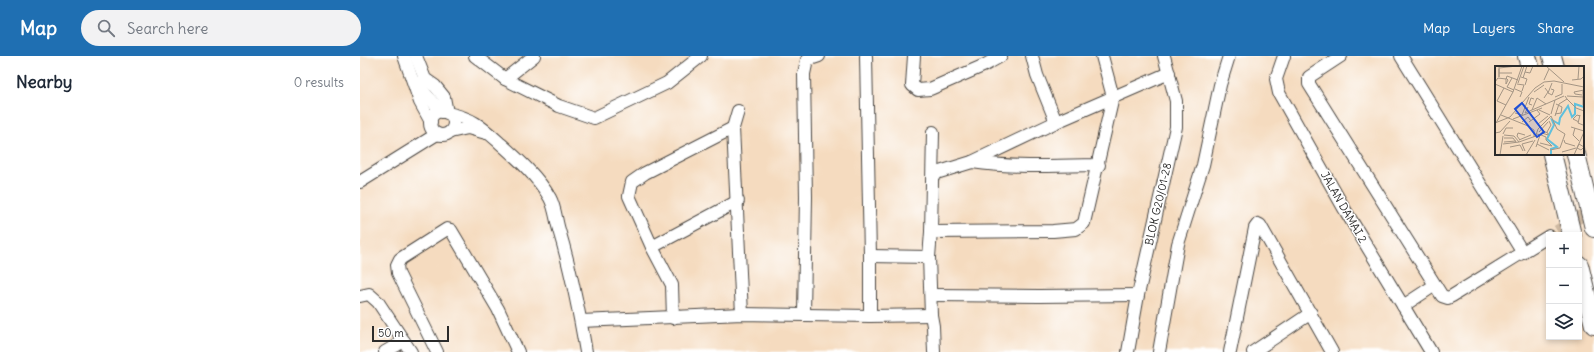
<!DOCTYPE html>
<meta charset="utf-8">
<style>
:root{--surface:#fff;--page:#f2f2f3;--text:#1f2937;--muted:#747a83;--line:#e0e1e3;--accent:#1f6fb2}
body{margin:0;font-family:Delius,sans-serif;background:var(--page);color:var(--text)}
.controls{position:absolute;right:12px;bottom:12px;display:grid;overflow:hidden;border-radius:0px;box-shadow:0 2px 6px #0003}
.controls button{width:36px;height:36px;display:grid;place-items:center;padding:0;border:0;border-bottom:1px solid var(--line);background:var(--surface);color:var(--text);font:20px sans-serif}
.scale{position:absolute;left:12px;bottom:10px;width:77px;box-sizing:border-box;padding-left:4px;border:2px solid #2b2b2b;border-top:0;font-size:11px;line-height:14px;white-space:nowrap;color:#2b2b2b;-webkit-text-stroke:3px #fff;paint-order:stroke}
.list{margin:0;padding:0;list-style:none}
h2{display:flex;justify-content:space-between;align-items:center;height:52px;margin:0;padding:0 16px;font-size:17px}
h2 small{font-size:13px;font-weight:400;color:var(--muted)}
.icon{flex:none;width:22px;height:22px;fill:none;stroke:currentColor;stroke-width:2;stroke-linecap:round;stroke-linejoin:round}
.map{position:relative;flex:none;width:1234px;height:296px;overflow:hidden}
header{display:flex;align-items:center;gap:24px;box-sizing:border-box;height:56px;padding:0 20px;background:var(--accent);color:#fff}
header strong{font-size:19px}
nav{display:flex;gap:22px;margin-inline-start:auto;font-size:14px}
.search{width:280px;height:36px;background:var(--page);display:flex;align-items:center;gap:10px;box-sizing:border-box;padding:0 14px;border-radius:22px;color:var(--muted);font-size:15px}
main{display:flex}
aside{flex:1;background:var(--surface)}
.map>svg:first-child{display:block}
</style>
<header>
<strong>Map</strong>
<div class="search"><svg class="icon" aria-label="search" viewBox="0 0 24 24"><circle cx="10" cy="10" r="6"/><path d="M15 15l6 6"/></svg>Search here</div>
<nav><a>Map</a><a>Layers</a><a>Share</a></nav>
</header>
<main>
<aside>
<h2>Nearby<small>0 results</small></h2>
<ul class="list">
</ul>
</aside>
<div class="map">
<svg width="1234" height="296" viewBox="0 0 1234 296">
<rect width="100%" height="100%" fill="#fff"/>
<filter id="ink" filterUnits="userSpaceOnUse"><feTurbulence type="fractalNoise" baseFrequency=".025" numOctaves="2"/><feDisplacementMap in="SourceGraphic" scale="8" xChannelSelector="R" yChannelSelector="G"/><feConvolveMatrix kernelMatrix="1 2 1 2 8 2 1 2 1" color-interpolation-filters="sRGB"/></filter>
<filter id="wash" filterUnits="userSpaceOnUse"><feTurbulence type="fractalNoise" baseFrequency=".012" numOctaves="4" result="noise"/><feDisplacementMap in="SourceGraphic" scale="16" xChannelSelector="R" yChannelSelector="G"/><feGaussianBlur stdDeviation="0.9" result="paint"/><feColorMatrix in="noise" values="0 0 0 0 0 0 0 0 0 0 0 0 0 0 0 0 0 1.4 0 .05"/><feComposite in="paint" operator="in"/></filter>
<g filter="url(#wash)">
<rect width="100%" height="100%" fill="#f5dbbf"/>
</g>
<g filter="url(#ink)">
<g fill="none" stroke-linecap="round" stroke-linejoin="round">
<polyline stroke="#cdb8a1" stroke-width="12" stroke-dasharray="12 6" stroke-linecap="butt" points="1197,175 1234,152"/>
<defs>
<g id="minor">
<polyline points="44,0 60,46 71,66"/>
<path d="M56 0 65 23 75 30 84 41 87 57C113 62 122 71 141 88 159 104 178 121 190 142 195 151 196 164 199 174 211 214 219 255 226 296"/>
<polyline points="115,0 145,23 199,50 234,62 307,27 341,0"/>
<polyline points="506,0 510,200 510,260"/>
<polyline points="554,0 552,29 558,34 570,33 625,9 641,0"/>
<polyline points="672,0 677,19 696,66"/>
<polyline points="924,0 916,23 919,37 985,154 1071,296"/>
<polyline points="981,0 949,21 949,28 1082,240 1088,242 1092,240 1189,180"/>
<polyline points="1041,0 1163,197"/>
<polyline points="145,23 174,0"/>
<polyline points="55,26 82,56"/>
<polyline points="378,55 373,72 382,258"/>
<circle cx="82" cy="67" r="12"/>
<polyline points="90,76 108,72 126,77"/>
<polyline points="573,76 571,176 569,201 571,259 573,270 574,296"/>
<path d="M612 106C654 112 697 110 739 109"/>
<polyline points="573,118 612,106 696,66 809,17"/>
<polyline points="0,126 77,78"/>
<polyline points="571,176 693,175 716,173 724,167 753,41 742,0"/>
<polyline points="292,191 378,145"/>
<polyline points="510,200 569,201"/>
<polyline points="571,239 679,240 778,239"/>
<polyline points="0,240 9,238 18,246 51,296"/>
<polyline points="1043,250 1075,229"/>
<polyline points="444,258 446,141 444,18 447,4 459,0"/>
<polyline points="313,262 312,229 292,191 269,140 272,126 285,117 373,72"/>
<polyline points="221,265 382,258 510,260 571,259"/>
<polyline points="25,296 44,285"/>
<polyline points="77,296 38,217 37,209 40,203 87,173 91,174 138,253 158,296"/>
<polyline points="768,296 778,239 816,71 816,45 804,0"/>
<polyline points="799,296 818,188 843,109 860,29 869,0"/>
<polyline points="870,296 895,172 898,168 900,169 972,296"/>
<polyline points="893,296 951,257"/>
</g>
<g id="highway">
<polyline points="1167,0 1170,11"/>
<polyline points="1192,0 1195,11"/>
<polyline points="1192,98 1212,179"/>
<polyline points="1216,98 1234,172"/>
<polyline points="1219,209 1234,269"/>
</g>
</defs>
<use href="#minor" stroke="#494541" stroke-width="14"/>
<use href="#highway" stroke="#494541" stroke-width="20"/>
<use href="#minor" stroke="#fff" stroke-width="12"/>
<use href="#highway" stroke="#fff" stroke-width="18"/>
</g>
</g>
<g text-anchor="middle" stroke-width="3" stroke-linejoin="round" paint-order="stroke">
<g font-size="11" fill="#2b2b2b" stroke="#fff">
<text transform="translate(798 148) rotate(-77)" y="4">BLOK G20/01-28</text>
<text transform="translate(984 151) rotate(60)" y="4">JALAN DAMAI 2</text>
</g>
</g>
<g transform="translate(1135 10)">
<rect width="89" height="89" fill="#f5dbbf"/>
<path fill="none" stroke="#5fc0dd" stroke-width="2" d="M56 89V83L62 81 52 73 59 59 57 54 64 58 65 52 73 40 77 51 80 48V38L89 41"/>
<path fill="none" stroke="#a49584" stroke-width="1" d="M51 0 69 16M4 2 22 0M4 3V11V1M30 6 35 7 38 0M4 7H17M26 11 32 13 30 19M17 12 12 21 19 24M28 12 32 0M11 13V18L13 14 11 12M83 13 84 0M49 14 54 3M77 14 86 13 89 10M0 16 3 12 11 13 12 10 23 14M23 17 29 0M0 18 18 26M22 18 29 19 27 25M9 22 2 35 11 39M20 23 27 26 25 31M56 23 59 24 57 29 53 27 57 17M39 26 49 19M87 29 80 28 79 26 89 24M72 30 88 31M60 31 67 28V18M49 32 53 26 50 22M72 33 81 42 89 45M51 38 42 32 37 44 60 34M37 39 34 38 36 32 39 33M88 39V24M33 41 30 47 37 44M44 44 55 49M20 47 27 49 34 31M56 48 60 34 69 30M60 48 66 47 67 41 61 38M6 49 33 60 39 64V71M85 49 83 57 88 59M60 50 64 38 72 33 70 30M18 53 47 42M27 56 33 51 36 55M34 56 45 48 42 44M84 56 78 53 82 49 85 50M0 57 15 51 40 22 49 16 59 15 89 21M1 57 18 26 27 0M43 58 53 50M76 61 89 65M80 62 78 69 84 75M48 65 53 67V69L47 67ZM44 66 53 56M52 66 56 59 54 55M0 67 5 66 15 55M8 68 11 62H18M41 69 43 63 56 50M9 72H18L21 76M24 74 36 69M25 74 22 70 23 67 30 69M69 74 70 77 80 80M9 76 21 75M24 76 41 70M45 77 57 80 51 74V71L46 69M8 78 24 76 19 70 9 69M42 78 54 84M15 81 25 79 28 85M41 81 45 69 42 68M88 82 86 84 82 82 84 78 89 81M55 84 65 82 70 68 62 63 56 50M30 85 27 78 38 75M67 86 81 82M5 89 8 70M31 89 40 74M79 89 89 66"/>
<path fill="#1d4ed8" fill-opacity="0.15" stroke="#1d4ed8" stroke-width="2" d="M27 37 49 66 42 71 20 43Z"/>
<rect width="89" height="89" fill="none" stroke="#2b2b2b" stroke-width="2"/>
</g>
</svg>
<div class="controls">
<button>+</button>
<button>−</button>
<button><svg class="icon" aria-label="layers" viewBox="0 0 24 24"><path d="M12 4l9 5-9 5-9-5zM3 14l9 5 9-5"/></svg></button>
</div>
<div class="scale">50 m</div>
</div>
</main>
